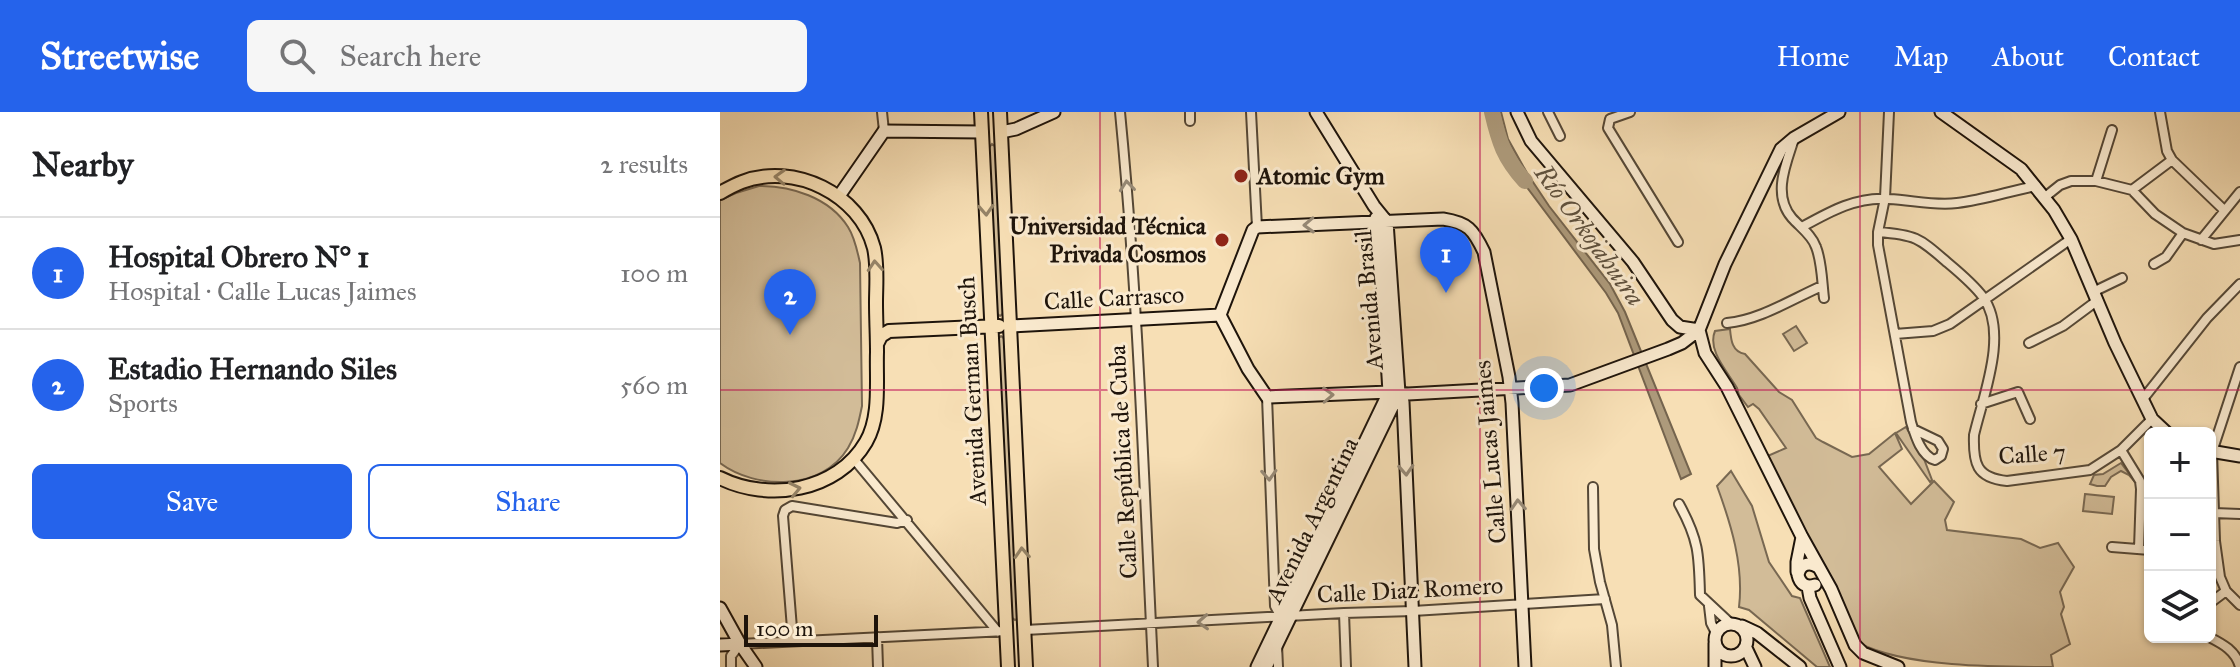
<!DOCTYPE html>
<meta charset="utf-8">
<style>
body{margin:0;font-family:"IM FELL Great Primer",serif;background:#f6f6f6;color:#202124}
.controls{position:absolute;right:24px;bottom:24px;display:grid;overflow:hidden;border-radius:12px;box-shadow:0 2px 6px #0004}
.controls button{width:72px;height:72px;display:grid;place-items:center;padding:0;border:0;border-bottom:2px solid #e0e0e0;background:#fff;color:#202124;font:40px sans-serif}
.scale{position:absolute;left:24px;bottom:20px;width:134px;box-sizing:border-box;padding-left:8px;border:4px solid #1e140b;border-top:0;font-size:22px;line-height:28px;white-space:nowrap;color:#1e140b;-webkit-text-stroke:6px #faeacf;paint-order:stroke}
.you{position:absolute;left:824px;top:276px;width:28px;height:28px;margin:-20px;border:6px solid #fff;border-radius:50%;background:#1a73e8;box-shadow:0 0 0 12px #1a73e833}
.badge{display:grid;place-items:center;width:52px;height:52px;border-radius:50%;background:#2563eb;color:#fff;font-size:26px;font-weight:700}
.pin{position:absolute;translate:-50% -66px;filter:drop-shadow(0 2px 4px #0008)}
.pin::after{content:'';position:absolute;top:42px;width:28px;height:24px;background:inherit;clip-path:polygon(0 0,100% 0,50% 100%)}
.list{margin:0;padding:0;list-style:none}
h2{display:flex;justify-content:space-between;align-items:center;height:104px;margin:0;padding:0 32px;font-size:34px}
h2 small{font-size:26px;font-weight:400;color:#757577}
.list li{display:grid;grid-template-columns:52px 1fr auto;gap:24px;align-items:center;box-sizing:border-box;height:112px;padding:0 32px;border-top:2px solid #e0e0e0}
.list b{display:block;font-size:30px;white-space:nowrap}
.list p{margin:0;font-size:26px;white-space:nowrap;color:#757577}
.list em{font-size:26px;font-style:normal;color:#757577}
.actions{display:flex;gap:16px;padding:24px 32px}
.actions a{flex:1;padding:18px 0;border:2px solid #2563eb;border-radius:12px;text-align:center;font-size:28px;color:#2563eb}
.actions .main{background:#2563eb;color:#fff}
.icon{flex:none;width:44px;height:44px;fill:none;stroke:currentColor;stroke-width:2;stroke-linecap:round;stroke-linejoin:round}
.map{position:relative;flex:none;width:1520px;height:555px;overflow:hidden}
header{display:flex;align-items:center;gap:48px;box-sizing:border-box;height:112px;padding:0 40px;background:#2563eb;color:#fff}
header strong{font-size:38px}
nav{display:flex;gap:44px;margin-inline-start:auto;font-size:28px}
.search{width:560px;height:72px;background:#f6f6f6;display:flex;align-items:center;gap:20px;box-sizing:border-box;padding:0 28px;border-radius:12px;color:#757577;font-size:30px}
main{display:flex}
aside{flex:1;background:#fff}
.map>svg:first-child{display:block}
.green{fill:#d2bc98;stroke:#786852;stroke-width:2}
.water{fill:#ad9a7b;stroke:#74644e;stroke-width:2}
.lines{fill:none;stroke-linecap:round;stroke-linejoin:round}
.river{stroke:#ad9a7b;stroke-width:16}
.street-casing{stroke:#544736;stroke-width:12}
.secondary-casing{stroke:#1e140b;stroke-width:15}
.primary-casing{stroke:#1e140b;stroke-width:16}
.street{stroke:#faeacf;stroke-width:8}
.secondary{stroke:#faeacf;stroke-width:11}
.primary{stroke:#f7dfb5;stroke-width:12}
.oneway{stroke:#958468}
.oneway2{stroke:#978a77}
.grid{fill:none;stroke:#c2185b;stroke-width:2;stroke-opacity:0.55}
.poi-dot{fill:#8f2418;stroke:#faeacf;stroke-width:3}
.labels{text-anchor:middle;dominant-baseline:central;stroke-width:6;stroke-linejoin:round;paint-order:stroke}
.poi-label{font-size:24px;font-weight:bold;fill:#1e140b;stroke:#faeacf;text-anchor:start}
.street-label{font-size:24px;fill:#1e140b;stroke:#faeacf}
.water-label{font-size:26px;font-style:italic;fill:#5e503d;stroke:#faeacf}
</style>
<header>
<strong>Streetwise</strong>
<div class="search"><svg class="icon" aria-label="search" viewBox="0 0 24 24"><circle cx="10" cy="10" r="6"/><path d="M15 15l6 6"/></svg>Search here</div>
<nav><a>Home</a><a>Map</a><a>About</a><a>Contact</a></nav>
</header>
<main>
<aside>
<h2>Nearby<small>2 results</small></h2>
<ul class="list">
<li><span class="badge">1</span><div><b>Hospital Obrero N° 1</b><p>Hospital · Calle Lucas Jaimes</p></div><em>100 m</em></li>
<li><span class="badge">2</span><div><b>Estadio Hernando Siles</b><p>Sports</p></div><em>560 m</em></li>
</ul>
<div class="actions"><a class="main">Save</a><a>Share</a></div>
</aside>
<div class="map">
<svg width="1520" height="555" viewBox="0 0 1520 555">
<rect width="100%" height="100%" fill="#f7dfb5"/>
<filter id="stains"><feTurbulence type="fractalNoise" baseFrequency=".0025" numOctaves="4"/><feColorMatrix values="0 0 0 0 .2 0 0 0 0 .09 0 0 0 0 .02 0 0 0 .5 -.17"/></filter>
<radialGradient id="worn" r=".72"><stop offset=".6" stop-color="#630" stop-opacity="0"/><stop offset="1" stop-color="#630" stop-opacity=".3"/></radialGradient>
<path class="green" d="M272,32L277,36L285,200L280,204L275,200L268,37Z
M39,74C71,74 109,85 128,115C135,126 137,138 140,151L142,294C139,309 136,323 128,336C102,379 36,378 0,351V88L16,81Z
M1076,214L1087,231L1074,239L1063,222Z
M1010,217C1011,228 1012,240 1025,242L1059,280L1072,288L1096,326L1103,330L1132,345L1149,342L1175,321L1182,337L1159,355L1191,392L1214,369L1234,390L1225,408L1227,418L1301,427L1320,436L1338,431L1354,455L1340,480L1344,495L1341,502L1350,532L1331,543L1333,555C1277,555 1184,555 1139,531L1043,346L1066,336L1039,297L1033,292L1028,295L1019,283L1017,276C1007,259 987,238 995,219Z
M281,224L286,228L300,505L295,508L291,505L277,228Z
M1186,315L1204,347L1212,368L1210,370L1176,321Z
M1401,351L1416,371L1409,363L1401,359L1391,365L1385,374H1377L1370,372L1374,363L1383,362Z
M1011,359L1032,394L1049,450L1072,484L1080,486L1110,555H1097L1029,498L1019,495C1024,454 1011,412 997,374Z
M1365,382L1394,385L1392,402L1363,399Z"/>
<path class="water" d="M772,0H781L788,27L807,61L829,94L890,172L905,200L971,362L961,367L898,201L886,181L791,54L779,29Z"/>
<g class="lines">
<path class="river" d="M772,0C779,30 784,46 805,69"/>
<g class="street-casing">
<path id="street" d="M162,0L164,19
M400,0C418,184 424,370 433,555
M470,0V9
M531,0L537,115
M828,0L840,24
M910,0L890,7L888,16L958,130
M1169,0L1165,86L1158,120V133L1191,310C1195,323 1201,344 1215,348L1221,344L1223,337L1218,329L1193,317
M1440,0L1447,39L1452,48L1504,98
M1074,27C1066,52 1052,83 1072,106C1080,115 1092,123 1096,135C1102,150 1102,170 1104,186
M1376,69L1392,18
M1412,78L1452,48
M1325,85L1340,73L1351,69H1376L1412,78L1435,102L1463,121L1494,132L1520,128
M1082,115C1109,100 1137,84 1169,87C1192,88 1214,94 1237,91C1263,88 1290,79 1316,74
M1158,120C1197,123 1199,126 1228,151C1240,161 1254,173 1263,185C1289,221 1263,284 1254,323C1253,351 1256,366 1287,369L1370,358L1401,338L1432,307
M1481,128L1520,80
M1434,152L1446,145L1463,121
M1375,179L1402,166
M1007,211C1040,208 1072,187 1102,174
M1175,222L1213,219L1230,212L1351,127
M1309,231L1343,214L1378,188
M1520,255L1492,340L1495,429L1500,465L1506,479L1520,493
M547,285L555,494L561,505
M1423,287L1487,206L1520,172
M1261,292L1298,280L1310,307
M1401,338L1420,369L1421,377L1419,437
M133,346L278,520
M873,375L874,437L880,470L892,513L896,555
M959,392C979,428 979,443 980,483L1011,512
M1494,401L1520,402
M1392,435L1430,438
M1490,491L1506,479
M989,494L991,511L996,521
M624,501L626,555
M305,518L624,501L693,499L885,487
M157,525L158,555
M1489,525C1503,532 1516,539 1520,555
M73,529L63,404L65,398L72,394L177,411L187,408
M557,533L558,555
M11,555V544L20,532L286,519"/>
</g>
<g class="secondary-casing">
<path id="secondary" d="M596,0L654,94L667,110L679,281L683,290L695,555
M797,0L811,29L913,150L952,208L960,215L979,218
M1221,0L1301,57L1334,98L1351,127L1395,231L1432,307L1447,321
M281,20L296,17L334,0
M119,84L164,19L262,20
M291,214L500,203
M979,218L985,241L1007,275L1082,425L1111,477L1135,533L1143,541L1178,555
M979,218L1005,152L1061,37L1074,26L1119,0
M1490,339L1520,344
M1077,460V450L1082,425
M1095,473C1086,476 1080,472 1078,463C1080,452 1089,449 1098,455
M1088,475L1090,486L1120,555
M0,496L20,532L36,555
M995 528a16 16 0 1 1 32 0a16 16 0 1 1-32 0Z
M1022,514L1037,521L1080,555
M0,533L20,532
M1026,536L1035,555
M537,555L669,280L662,168L656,106
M546,555L679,281
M805,555L792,291L789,265L764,140C753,117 748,111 723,107L537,115L533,118L500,203L528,257L547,285L669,280L688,282L850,273L948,237L962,231L979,218
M995,555V531"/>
</g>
<g class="primary-casing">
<path id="primary" d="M261,0L288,555
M280,0L306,555
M0,81C7,77 14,73 22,70C74,50 140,82 154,136C158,154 156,173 156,191C156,207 157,224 157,240C156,269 161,304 146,330C117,380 48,390 0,366
M157,232L161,224L169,219L279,214"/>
</g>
<use href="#street" class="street"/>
<use href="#secondary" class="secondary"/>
<use href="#primary" class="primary"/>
</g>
<defs><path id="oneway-chevron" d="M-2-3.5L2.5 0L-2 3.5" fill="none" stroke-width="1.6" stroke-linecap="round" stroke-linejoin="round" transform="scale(2)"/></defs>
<g class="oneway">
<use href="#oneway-chevron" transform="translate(60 65) rotate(-178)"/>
<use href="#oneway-chevron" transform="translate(266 98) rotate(87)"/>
<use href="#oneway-chevron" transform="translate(155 154) rotate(-94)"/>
<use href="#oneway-chevron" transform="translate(75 377) rotate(-12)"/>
<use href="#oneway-chevron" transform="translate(302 441) rotate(-93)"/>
</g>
<g class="oneway2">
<use href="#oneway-chevron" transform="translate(407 74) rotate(-96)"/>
<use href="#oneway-chevron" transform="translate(589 113) rotate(178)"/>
<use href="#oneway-chevron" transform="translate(608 283) rotate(-2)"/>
<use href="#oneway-chevron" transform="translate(686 358) rotate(87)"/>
<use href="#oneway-chevron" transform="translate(549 363) rotate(87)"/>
<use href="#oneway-chevron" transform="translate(798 393) rotate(-93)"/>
<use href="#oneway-chevron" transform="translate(483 510) rotate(177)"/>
</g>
<path class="grid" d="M380,0V555M760,0V555M1140,0V555M0,278H1520"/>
<g class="poi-dot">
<circle cx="521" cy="64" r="8"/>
<circle cx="502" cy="128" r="8"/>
</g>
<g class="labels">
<g class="poi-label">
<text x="537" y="64">Atomic Gym</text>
<text x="486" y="114" text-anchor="end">Universidad Técnica<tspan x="486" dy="28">Privada Cosmos</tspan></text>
</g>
<g class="street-label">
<text transform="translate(394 186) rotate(-3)">Calle Carrasco</text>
<text transform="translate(649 188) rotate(-95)">Avenida Brasil</text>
<text transform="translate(252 279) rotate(-93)">Avenida German Busch</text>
<text transform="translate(770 340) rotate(-95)">Calle Lucas Jaimes</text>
<text transform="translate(1312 342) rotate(-4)">Calle 7</text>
<text transform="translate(403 350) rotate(-93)">Calle República de Cuba</text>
<text transform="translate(592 408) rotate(-64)">Avenida Argentina</text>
<text transform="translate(690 478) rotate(-3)">Calle Diaz Romero</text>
</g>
<g class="water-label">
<text transform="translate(870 123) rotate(54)">Río Orkojahuira</text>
</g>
</g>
<rect width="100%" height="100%" filter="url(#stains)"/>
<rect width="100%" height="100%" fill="url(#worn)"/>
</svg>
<div class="controls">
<button>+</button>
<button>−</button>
<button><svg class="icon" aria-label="layers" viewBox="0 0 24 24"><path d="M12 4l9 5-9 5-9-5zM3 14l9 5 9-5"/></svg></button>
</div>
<div class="scale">100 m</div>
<div class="you"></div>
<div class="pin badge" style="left:726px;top:181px">1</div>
<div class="pin badge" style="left:70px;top:223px">2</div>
</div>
</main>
